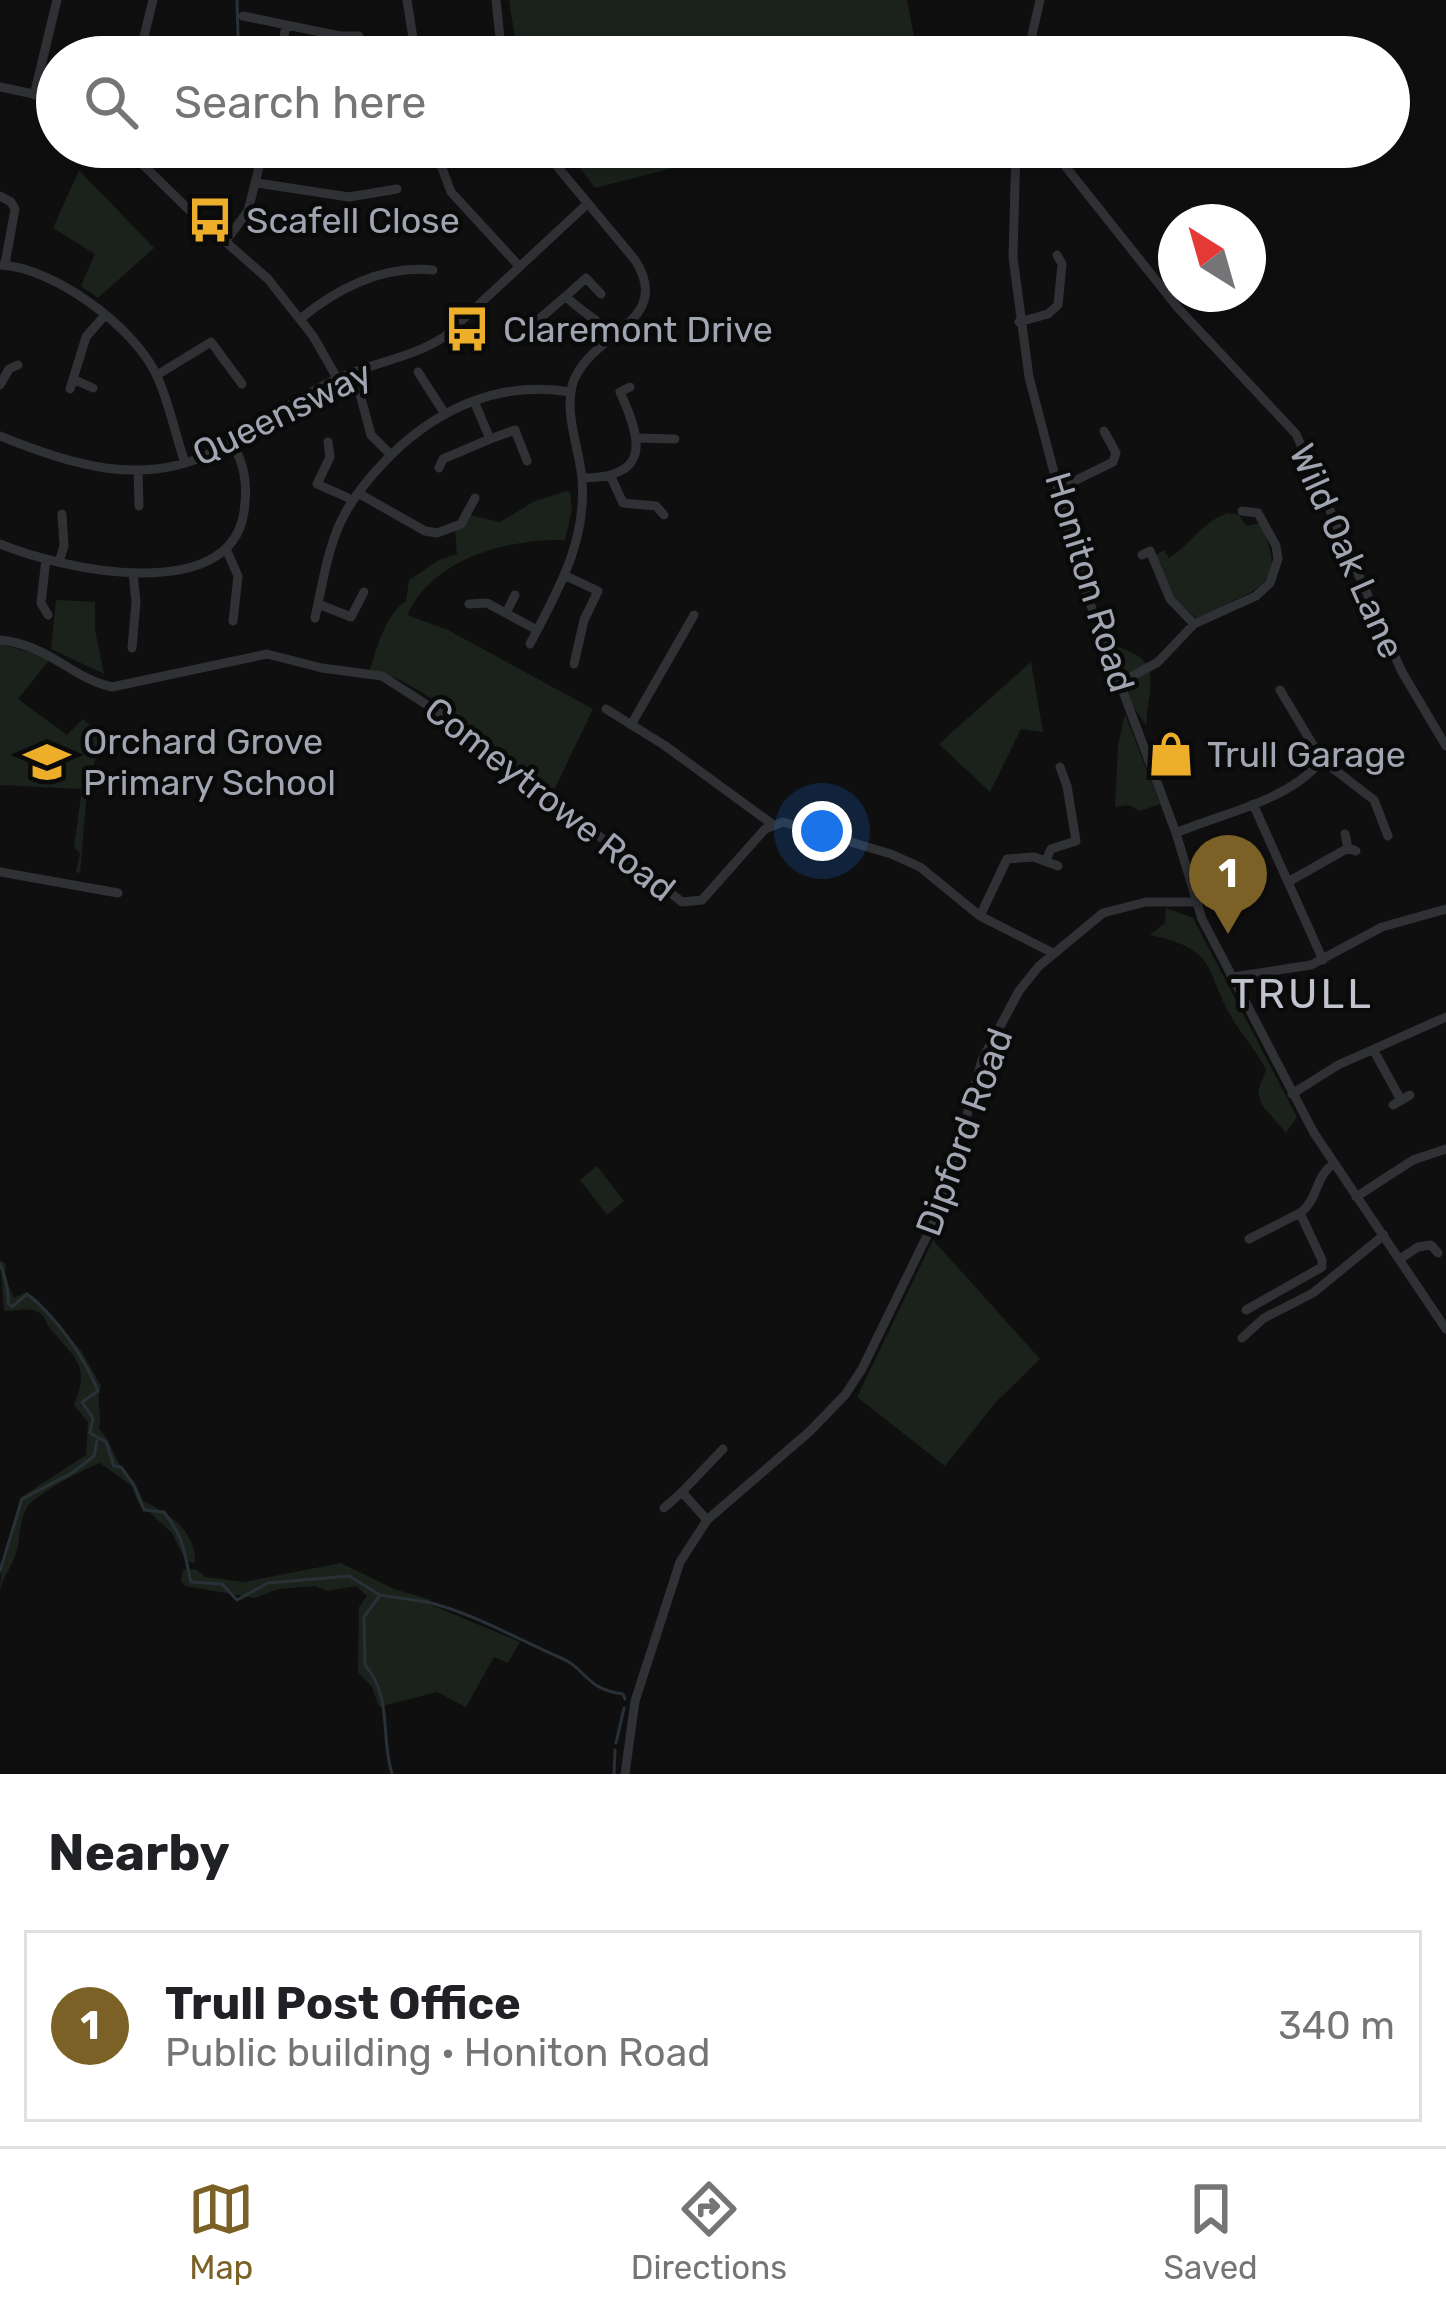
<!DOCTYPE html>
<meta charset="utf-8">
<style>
body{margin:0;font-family:Rubik,sans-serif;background:#f2f2f2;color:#202124}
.compass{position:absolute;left:1158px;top:204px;width:108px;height:108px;border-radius:50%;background:#fff;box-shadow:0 6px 18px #0003;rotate:323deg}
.you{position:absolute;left:822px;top:831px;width:42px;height:42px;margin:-30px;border:9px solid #fff;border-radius:50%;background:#1a73e8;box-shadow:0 0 0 18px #1a73e833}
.badge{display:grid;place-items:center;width:78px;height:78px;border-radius:50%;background:#7c6127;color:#fff;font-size:39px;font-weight:700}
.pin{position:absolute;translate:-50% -99px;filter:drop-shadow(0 3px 6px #0008)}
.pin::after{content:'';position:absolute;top:63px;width:42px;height:36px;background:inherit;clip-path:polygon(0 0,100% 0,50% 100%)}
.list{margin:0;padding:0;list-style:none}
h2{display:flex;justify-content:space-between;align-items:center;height:156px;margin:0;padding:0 48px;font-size:51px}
h2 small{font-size:39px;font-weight:400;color:#757577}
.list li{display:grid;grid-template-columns:78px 1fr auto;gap:36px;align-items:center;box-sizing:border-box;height:192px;margin:0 24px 24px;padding:0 24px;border:3px solid #e0e0e0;border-radius:0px}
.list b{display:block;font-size:45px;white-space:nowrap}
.list p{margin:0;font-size:39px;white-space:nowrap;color:#757577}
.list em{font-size:39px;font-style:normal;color:#757577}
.icon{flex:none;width:66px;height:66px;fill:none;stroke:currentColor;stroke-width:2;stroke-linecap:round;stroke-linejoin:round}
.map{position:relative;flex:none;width:1446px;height:1774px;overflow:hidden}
.search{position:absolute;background:#fff;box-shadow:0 6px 18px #0003;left:36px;right:36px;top:36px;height:132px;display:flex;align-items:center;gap:30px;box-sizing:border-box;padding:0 42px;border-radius:66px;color:#757577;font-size:45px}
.sheet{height:372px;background:#fff}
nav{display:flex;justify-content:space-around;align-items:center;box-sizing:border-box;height:168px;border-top:3px solid #e0e0e0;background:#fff;font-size:33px;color:#757577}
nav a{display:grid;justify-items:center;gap:6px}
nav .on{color:#7c6127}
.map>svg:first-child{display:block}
.green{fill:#1b221c}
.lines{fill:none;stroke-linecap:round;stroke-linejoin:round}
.stream{stroke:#293138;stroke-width:3}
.minor{stroke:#303135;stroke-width:9}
.labels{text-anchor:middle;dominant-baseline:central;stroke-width:9;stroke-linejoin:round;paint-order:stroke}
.poi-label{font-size:36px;fill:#a0a5b1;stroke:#0a0a0b;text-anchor:start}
.street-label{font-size:36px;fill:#a0a5b1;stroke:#0a0a0b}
.quarter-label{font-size:42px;letter-spacing:3px;fill:#c1c4cd;stroke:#0a0a0b}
</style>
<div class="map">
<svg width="1446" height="1774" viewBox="0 0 1446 1774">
<rect width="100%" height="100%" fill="#0f0f10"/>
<path class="green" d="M509,0H907L918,57H518Z
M564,147H788L700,161L595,188Z
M79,170L154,248L98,298L81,286L95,254L53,228Z
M566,491L570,493L572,509L565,540C507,539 434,557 407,615L448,630L593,709L552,794C510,761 421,677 370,670C377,646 387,613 406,601L409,580L439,560L457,554L455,531L470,515L500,522L533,502Z
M1228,513L1239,515L1246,526L1260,523C1279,566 1278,582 1233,601C1221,607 1209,614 1196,618L1172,596L1156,555L1164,550L1169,558C1191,544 1203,521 1228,513Z
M56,600L95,602V630L104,674L51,649Z
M1108,642C1118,648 1136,652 1143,660C1159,677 1144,706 1147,726C1137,712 1124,699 1130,681L1116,663Z
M0,644L51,658L18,699L67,735L83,719L104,738L88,779L80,873L76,872L80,853L74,847L82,789L0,785Z
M1031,662L1043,732L1021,729L990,792L939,744Z
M1125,714L1160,804L1140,811L1129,805L1115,807L1118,746Z
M1166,908L1193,918L1297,1117L1286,1133L1262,1105L1258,1091L1266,1070C1257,1052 1246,1039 1235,1023C1204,974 1222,950 1150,935L1165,923Z
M597,1166L624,1201L607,1215L580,1180Z
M933,1240L1040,1359L996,1402L945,1466L857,1397Z
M0,1260L6,1264L5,1276L14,1298L26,1292L36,1298L82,1352L101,1386C95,1403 103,1413 99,1429C108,1438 110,1445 115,1456C123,1473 136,1480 143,1501C169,1514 196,1530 195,1563L186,1561L172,1533L138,1502L132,1486L100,1463C84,1469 33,1495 26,1509C18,1524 21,1541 15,1556C10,1570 2,1578 0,1592C0,1558 13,1531 20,1498L86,1455L88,1422L74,1405C90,1366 77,1360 52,1331C47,1326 46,1318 41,1314C31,1306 15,1311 4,1311Z
M341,1563L394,1589L431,1600L429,1604L520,1642L508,1663L494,1657L466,1707L437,1692L379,1707L372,1687L358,1672L359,1607L367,1596L356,1586L327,1591L315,1586L278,1589L255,1598L185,1586L181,1581L183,1570L195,1569L206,1577L244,1582Z"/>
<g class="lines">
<path class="stream" d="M233,57L238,35L237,0
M217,156L218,147
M0,1264C4,1273 9,1290 8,1303L12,1307L27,1294C57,1317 84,1357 98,1391L82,1402L93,1418L90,1433L106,1442L114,1466L121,1467L134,1485L144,1510L164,1512C186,1542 183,1549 191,1582L222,1584L237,1600L268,1583L349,1576L380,1595L364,1617L365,1665C393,1698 380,1735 392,1774
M0,1571L22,1499L72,1473L94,1456L97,1441
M380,1595C396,1598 412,1599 427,1602C473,1613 517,1639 559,1657C587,1668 584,1689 623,1694L625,1699
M616,1743L624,1708
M614,1774L615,1750"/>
<path class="minor" d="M407,0L416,57
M496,0L502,57
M243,16L340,36H359
M976,40L978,57
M139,57L153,0
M280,57L286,26
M1027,57L1040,0
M0,87L57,99
M34,95L57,0
M125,147L186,207L268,279L313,336L337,378
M434,147L451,192L519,266
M1016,147L1013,257L1029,377L1084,587L1176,833L1202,919L1314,1133L1446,1329
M1050,147L1178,308L1296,434L1402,672L1446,746
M257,183L349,197L397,189
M0,196L11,202L15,209L5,264
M225,242L248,211L264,147
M0,265C53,267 133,326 156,374C169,401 175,434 185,463
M566,296L586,278L601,294
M300,319C338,288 383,265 433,270
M1019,322L1048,314L1058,305L1062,264L1057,255
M524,332L566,296C580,312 599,319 612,336
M354,372L371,435L391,455C440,407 502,380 571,392
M418,372L445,414
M157,375L211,342L242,384
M75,380L93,388
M0,385L9,369L18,365
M70,389L86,337L105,315
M0,436C68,464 142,488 213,452C254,431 291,401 332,381C369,363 410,359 444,337L586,205
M638,438L675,439
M490,439L515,430L527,461
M328,442L330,457L317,484L353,500
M439,468L443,459L490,439L474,401
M138,470L139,506
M611,477L623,503L656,506L664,515
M582,478C650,478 643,442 620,392L630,387
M1060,488L1113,462L1116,453L1104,431
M358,493L425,531L437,533L461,524L475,498
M0,544C60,569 230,607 244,512C248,484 245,465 231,441
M227,551L238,576L233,621
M1142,555L1150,551L1170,599L1194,624
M46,559L41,603L48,615
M59,562L64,546L62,514
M566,576L598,591L584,620L574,664
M318,604L351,617L364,592
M469,604L487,603L537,630
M506,613L515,595
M315,618C331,542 333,513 391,455
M0,640C50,645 71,678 112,687L267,654L322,668L382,676L463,728L682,902L702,900L765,829L783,822L891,854L920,867L980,916L1053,953
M530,644C558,590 587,542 582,478C579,448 565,416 572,386C586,333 676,324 635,260L541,147
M132,648L136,602L133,573
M1120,683L1158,662L1194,624L1256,596L1270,583L1278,559L1276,546L1258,513L1242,511
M606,709L664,745L772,824
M631,725L694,615
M1322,760L1374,800L1388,836
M1253,804L1323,960
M1176,833C1223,813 1289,801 1322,760L1280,690
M1345,834L1348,848L1356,851
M1046,860L1051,849L1076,841L1067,786L1060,767
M0,872L118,893
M1288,882L1348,848
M980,916L1007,859L1034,857L1058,866
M1233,977L1311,965L1382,927L1446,909
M1374,1051L1401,1100
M1292,1094L1338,1065L1446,1017
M1393,1105L1410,1095
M1356,1197L1413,1160L1446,1149
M1249,1239L1300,1213
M1400,1259L1418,1247L1431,1245L1438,1253
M1246,1310L1322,1267V1260L1300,1213C1319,1199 1314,1178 1333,1164
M1242,1338L1264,1318L1313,1293L1384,1235
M664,1508L682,1492
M707,1520L682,1492L723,1449
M625,1774L635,1701L680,1562L707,1520L809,1432L845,1395L862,1369L942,1205L982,1060L1019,991L1039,966L1103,913L1146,902H1196"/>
</g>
<defs>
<g id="bus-bare" transform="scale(3.6)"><path d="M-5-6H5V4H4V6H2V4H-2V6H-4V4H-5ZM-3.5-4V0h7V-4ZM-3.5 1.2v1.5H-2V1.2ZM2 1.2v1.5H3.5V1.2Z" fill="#edaf2a" stroke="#0a0a0b" stroke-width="2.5" paint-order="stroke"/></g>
<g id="shop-bare" transform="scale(3.6)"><path d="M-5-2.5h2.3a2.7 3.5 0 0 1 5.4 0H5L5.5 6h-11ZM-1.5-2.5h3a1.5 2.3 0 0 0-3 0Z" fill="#edaf2a" stroke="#0a0a0b" stroke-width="2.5" paint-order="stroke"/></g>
<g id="school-bare" transform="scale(3.6)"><path d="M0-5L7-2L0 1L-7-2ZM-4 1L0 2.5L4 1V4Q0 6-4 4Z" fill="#edaf2a" stroke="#0a0a0b" stroke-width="2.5" paint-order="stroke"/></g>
</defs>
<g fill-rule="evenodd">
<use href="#bus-bare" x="210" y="220"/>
<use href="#bus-bare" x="467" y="329"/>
<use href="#shop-bare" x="1171" y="754"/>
<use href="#school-bare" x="47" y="762"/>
</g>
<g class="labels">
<g class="poi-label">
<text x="246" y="220">Scafell Close</text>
<text x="503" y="329">Claremont Drive</text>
<text x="83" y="741">Orchard Grove<tspan x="83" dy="41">Primary School</tspan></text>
<text x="1207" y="754">Trull Garage</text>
</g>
<g class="street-label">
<text transform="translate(282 413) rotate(-26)">Queensway</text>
<text transform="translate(1347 551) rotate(66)">Wild Oak Lane</text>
<text transform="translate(1090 582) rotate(73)">Honiton Road</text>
<text transform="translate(550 799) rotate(38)">Comeytrowe Road</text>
<text transform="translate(964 1132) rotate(-70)">Dipford Road</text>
</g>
<g class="quarter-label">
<text x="1302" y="994">TRULL</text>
</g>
</g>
</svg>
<svg class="compass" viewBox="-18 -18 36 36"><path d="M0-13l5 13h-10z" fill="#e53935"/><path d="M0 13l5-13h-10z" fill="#757577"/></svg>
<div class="you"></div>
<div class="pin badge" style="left:1228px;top:934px">1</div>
<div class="search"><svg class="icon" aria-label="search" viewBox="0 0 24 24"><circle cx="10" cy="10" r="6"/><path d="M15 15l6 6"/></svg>Search here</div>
</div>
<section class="sheet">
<h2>Nearby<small></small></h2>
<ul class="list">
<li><span class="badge">1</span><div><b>Trull Post Office</b><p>Public building · Honiton Road</p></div><em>340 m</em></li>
</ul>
</section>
<nav>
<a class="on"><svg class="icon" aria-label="map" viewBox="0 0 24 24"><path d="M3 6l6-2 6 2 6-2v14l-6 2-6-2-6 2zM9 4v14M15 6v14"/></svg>Map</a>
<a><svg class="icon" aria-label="directions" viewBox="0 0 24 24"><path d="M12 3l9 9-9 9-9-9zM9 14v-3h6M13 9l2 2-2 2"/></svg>Directions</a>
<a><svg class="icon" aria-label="saved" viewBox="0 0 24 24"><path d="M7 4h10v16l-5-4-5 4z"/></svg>Saved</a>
</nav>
